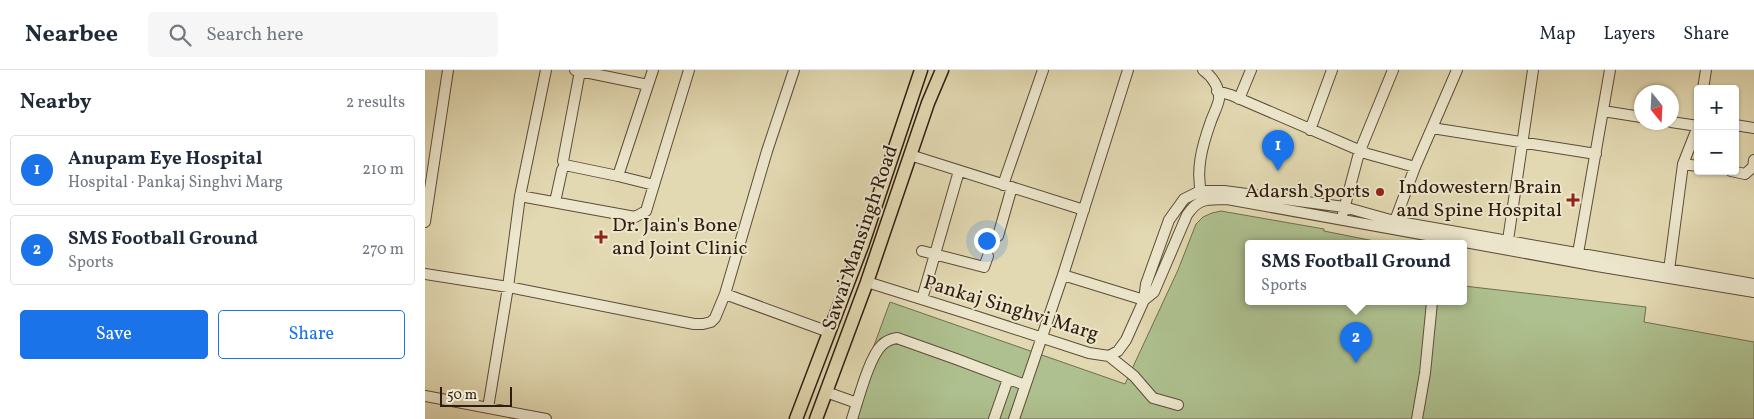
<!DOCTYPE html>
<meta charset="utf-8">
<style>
body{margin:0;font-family:Vollkorn,serif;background:#f6f6f7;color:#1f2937}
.controls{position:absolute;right:15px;top:15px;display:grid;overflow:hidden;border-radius:5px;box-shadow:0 1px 4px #0004}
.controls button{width:45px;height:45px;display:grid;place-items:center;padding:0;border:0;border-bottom:1px solid #e0e1e3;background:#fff;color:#1f2937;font:25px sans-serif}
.compass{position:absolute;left:1209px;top:15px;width:45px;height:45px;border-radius:50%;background:#fff;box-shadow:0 1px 4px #0004;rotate:162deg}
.scale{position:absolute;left:15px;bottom:12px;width:72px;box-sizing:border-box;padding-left:5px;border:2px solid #301d10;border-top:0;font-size:14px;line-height:18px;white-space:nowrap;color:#301d10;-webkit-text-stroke:4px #ece6cc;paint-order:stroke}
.you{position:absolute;left:561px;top:170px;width:18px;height:18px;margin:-12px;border:4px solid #fff;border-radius:50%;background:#1a73e8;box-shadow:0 0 0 8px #1a73e833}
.badge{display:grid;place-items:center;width:32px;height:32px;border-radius:50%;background:#1a73e8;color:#fff;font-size:16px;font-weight:700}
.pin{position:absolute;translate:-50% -41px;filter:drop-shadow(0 1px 2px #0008)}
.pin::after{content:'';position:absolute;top:26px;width:18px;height:15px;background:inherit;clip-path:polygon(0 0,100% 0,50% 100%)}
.popup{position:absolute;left:820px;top:170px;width:222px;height:65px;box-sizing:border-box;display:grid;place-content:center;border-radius:5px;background:#fff;filter:drop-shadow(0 1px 4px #0005);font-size:16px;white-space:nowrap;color:#747a83}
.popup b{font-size:19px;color:#1f2937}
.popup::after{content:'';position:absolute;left:50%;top:100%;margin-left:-10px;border:10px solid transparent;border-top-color:#fff}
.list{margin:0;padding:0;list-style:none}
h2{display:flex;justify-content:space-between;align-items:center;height:65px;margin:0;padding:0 20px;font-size:21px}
h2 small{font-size:16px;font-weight:400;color:#747a83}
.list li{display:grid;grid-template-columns:32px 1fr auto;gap:15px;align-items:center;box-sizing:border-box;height:70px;margin:0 10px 10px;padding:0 10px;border:1px solid #e0e1e3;border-radius:5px}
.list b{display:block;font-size:19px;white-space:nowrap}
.list p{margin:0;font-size:16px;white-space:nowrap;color:#747a83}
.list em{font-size:16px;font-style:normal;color:#747a83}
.actions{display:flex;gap:10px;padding:15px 20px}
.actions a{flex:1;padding:11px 0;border:1px solid #1a73e8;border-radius:5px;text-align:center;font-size:18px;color:#1a73e8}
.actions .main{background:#1a73e8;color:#fff}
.icon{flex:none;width:28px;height:28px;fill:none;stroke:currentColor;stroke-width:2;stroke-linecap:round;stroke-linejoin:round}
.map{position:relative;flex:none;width:1329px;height:349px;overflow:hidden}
header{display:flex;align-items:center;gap:30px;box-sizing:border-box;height:70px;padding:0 25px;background:#fff;border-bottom:1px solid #e0e1e3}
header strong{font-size:24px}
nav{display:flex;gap:28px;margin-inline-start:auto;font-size:18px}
.search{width:350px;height:45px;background:#f6f6f7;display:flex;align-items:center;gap:12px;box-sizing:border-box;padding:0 18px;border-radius:5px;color:#747a83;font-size:19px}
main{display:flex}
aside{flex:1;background:#fff}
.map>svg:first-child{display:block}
.green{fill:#aec08f;stroke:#6f6e50}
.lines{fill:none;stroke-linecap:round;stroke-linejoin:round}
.minor-casing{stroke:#5c4c38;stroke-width:12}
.major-casing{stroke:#301d10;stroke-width:15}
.minor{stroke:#ece6cc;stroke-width:10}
.major{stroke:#e2d8b1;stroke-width:12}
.poi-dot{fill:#8f2418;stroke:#ece6cc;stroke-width:2}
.labels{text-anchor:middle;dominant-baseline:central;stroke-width:4;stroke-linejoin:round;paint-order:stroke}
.poi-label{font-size:20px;fill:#301d10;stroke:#ece6cc;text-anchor:end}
.street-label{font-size:20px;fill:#301d10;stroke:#ece6cc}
</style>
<header>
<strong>Nearbee</strong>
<div class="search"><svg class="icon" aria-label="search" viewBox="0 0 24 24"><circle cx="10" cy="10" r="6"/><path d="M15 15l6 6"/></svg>Search here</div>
<nav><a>Map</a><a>Layers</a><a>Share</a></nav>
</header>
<main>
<aside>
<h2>Nearby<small>2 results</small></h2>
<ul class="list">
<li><span class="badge">1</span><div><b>Anupam Eye Hospital</b><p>Hospital · Pankaj Singhvi Marg</p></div><em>210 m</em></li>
<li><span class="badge">2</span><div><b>SMS Football Ground</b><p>Sports</p></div><em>270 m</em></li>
</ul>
<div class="actions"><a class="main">Save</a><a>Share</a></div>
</aside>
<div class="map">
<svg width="1329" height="349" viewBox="0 0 1329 349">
<rect width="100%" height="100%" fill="#e2d8b1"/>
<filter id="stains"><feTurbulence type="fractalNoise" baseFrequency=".004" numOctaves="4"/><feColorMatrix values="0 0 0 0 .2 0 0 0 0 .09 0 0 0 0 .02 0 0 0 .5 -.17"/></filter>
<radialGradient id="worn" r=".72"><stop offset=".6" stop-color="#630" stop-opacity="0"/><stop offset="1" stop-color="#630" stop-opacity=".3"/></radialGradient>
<path class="green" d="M796,141L899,159V161L964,174H824V232H1038L1039,216L1221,237L1219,252L1329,272V349H422L465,232L700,314L753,200L771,154L778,147L787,143Z"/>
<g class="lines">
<g class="minor-casing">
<path id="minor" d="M150,0L155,1L138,91L140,95L193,106L229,115
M155,1L223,15L228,0
M1278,19L1281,0
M792,21L806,25L943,84L990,97
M814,29L826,0
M1178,41L1216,47
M1246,52L1273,56
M1310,55L1329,58
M1007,58L1171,84
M885,60L907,0
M485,85L659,140
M1258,94L1273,96
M1306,101L1320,104L1328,97L1329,90
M193,106L223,15
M578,115L618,0
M95,126L210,147L221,141L264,0
M777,127C770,101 777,76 786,51C788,45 793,36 794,29C795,18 787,6 778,0
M130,132L137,100L140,95
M918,143L934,83L968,0
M0,152L23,0
M968,156L990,97L1032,0
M573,166L587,117
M1082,177L1108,0
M497,181L559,197L563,186
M1152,189L1185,0
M1244,200L1258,94L1273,56
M0,204L83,217L269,254H278L286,252L290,248L300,224L342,81L369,0
M638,205L719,230
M442,212L544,244L664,283L684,286L693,281L701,270L719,230L721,214L744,150L759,129L775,121H799L919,137L969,151L1329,214
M300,224L404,262
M497,229L534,101
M719,230L729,222L762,145C774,127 782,130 802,129L1172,196L1329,222
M684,286L709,306L728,328L753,335
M401,322L432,333
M0,326L121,349
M63,338L83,217L95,126L121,0
M427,349C433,331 444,287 457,275C461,271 466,269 472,268L531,289L600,315
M569,349L583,309
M589,349L638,205L703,0
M992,349L1000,303L1007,232"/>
</g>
<g class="major-casing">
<path id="major" d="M371,349L437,176L496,0
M391,349L442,212L503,33L517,0"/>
</g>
<use href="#minor" class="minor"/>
<use href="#major" class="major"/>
</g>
<g class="poi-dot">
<circle cx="955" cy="122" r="5"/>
<path d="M1145.5 122.5h5v5h5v5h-5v5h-5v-5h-5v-5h5z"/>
<path d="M173.5 159.5h5v5h5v5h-5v5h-5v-5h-5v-5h5z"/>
</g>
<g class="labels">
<g class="poi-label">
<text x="1137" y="118">Indowestern Brain<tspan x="1137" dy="23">and Spine Hospital</tspan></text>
<text x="945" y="122">Adarsh Sports</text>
<text x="187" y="156" text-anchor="start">Dr. Jain's Bone<tspan x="187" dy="23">and Joint Clinic</tspan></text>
</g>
<g class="street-label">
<text transform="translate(436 168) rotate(-71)">Sawai Mansingh Road</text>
<text transform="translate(586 239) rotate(17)">Pankaj Singhvi Marg</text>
</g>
</g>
<rect width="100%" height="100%" filter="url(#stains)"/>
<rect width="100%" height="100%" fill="url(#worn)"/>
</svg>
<div class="controls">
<button>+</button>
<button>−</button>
</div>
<svg class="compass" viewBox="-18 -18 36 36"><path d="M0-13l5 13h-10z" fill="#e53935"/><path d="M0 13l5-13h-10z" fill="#747a83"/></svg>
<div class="scale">50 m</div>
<div class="you"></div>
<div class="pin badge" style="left:853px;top:101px">1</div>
<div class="pin badge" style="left:931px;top:293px">2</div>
<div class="popup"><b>SMS Football Ground</b>Sports</div>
</div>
</main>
